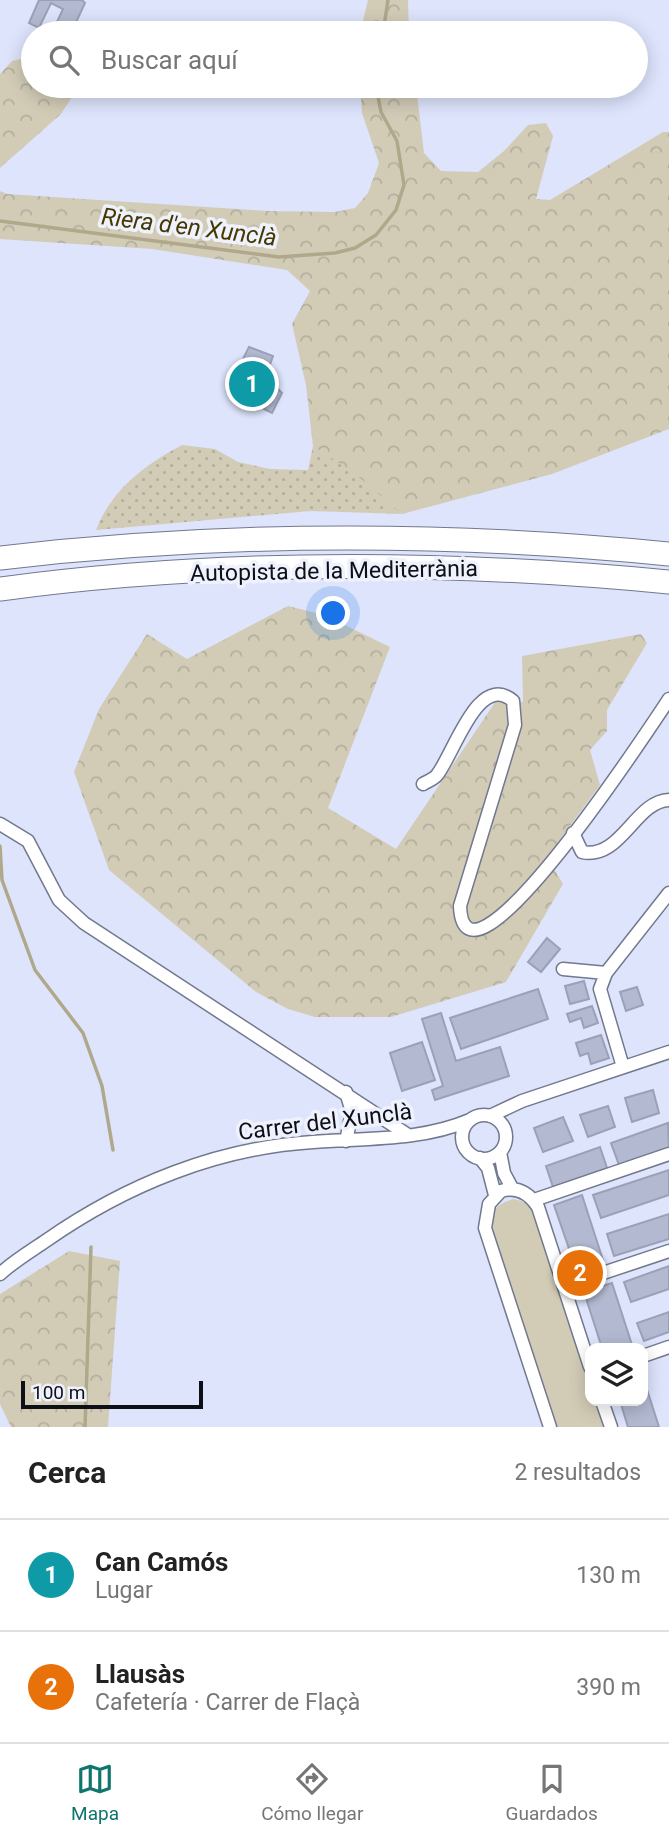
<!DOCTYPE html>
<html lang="es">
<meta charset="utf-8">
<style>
body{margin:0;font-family:Roboto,sans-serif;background:#f2f2f2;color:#222}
.controls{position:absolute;right:21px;bottom:21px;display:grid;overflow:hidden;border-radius:14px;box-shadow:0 4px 18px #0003}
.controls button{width:63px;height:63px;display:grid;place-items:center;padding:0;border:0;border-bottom:2px solid #e0e0e0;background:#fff;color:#222;font:35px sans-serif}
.scale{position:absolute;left:21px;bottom:18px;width:182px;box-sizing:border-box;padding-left:7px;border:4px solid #0e1018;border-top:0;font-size:19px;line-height:24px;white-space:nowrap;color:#0e1018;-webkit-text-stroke:5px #eff2fc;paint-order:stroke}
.you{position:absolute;left:334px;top:614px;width:24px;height:24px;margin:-18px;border:5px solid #fff;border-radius:50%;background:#1a73e8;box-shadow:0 0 0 10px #1a73e833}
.badge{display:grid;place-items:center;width:46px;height:46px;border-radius:50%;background:#0f766e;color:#fff;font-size:23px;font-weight:700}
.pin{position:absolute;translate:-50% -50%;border:4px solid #fff;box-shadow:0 2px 7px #0006}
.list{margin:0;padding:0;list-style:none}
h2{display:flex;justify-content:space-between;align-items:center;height:91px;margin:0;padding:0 28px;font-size:30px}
h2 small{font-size:23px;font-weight:400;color:#767676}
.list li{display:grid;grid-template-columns:46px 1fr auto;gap:21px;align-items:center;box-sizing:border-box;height:112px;padding:0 28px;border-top:2px solid #e0e0e0}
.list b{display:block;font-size:26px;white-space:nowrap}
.list p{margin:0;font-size:23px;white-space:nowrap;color:#767676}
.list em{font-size:23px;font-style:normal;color:#767676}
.icon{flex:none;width:38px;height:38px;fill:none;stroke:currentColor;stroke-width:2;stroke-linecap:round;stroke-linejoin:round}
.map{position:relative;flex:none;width:669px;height:1427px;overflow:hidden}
.search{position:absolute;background:#fff;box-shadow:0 4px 18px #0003;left:21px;right:21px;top:21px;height:77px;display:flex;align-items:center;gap:18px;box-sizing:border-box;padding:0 24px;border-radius:38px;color:#767676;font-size:26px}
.sheet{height:315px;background:#fff}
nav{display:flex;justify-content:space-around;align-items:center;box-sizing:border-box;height:98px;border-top:2px solid #e0e0e0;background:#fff;font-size:19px;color:#767676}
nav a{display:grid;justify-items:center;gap:4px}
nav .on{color:#0f766e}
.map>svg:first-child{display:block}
.grass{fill:url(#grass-dots)}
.forest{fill:url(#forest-crowns)}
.park{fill:#d2ccb7}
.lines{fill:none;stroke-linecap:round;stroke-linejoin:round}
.stream{stroke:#b0a88b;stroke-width:3.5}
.building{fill:#b3b9d0;stroke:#9aa1b7;stroke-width:2}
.street-casing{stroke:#72788d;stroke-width:15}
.highway-casing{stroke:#72788d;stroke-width:25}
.street{stroke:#fff;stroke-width:12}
.highway{stroke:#fff;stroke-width:23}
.labels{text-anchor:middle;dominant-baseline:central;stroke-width:7;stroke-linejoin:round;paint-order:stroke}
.street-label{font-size:23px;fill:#0e1018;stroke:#eff2fc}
.water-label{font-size:24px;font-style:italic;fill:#453800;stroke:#eff2fc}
</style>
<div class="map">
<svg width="669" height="1427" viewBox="0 0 669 1427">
<defs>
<pattern id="grass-dots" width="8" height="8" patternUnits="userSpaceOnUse" patternTransform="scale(1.75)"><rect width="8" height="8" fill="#d2ccb7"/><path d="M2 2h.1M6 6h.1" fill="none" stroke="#b3ae9d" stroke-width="1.8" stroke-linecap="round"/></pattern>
<pattern id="forest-crowns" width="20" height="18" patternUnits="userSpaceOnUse" patternTransform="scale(1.75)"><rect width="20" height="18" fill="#d2ccb7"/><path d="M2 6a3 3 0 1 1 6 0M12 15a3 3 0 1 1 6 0" fill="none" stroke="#b3ae9d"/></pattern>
</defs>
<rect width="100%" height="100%" fill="#dde4fc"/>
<path class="grass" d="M182,445L215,449L238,462L270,469L308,470L313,446L354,472L402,514L311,511L96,530C112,489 145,465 182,445Z"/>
<path class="forest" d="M368,0H408L409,33H360Z
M33,56V86H79L61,114L0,168V74L12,61Z
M360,86H416L424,153L441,171L478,172L504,151L528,125L546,123L553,136L536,199L550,200L663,132H669V429L552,474L402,514L354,473L313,446L306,385L292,324L310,291L287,270L152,249L0,239V191L7,194L269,211L335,212L355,208L368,193L379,163L362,113Z
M288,606L324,615L390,647L328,808L396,849L496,701L523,702L522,656L641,634L647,643L607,710V731L590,750L600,785L547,857L563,884L506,982L391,1017H315L288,1009L256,992L109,870L74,772L99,709L147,634L187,659Z
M69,1251L120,1261L108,1427H11L0,1404V1294Z"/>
<path class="park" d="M514,1199L525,1202L533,1211L590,1383V1401H596L605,1427H555L491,1234C488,1214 494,1204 514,1199Z"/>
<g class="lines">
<path class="stream" d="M383,33L388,0
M0,221L279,257L335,253L355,248L376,235L396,210L404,185L397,141L381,112L376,86
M0,846L2,880L35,970L83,1033L102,1086L113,1150
M85,1427L91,1247"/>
</g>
<path class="building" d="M39,0H82L85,3L73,29L57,22L63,9L51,3L39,28L29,23Z
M249,347L273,356L266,376L282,393L272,413L227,391Z
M547,938L560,949L541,972L528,962Z
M584,981L589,999L570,1004L565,986Z
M637,987L643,1005L626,1011L620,992Z
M538,989L548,1019L461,1049L450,1018Z
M592,1006L598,1023L584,1028L581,1018L570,1022L567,1014Z
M441,1013L456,1061L500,1047L509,1076L435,1100L432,1090L443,1086L422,1019Z
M601,1035L609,1058L591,1064L588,1053L580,1056L576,1043Z
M422,1042L435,1080L402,1091L390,1053Z
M653,1090L659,1113L632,1122L625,1098Z
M608,1106L615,1127L588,1137L580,1115Z
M563,1117L573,1141L543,1152L534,1128Z
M668,1123L669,1148L619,1165L611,1143Z
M600,1147L607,1168L553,1187L546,1166Z
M669,1170V1195L601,1218L593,1195Z
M582,1195L603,1260L576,1269L554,1205Z
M669,1214V1239L614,1256L607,1234Z
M669,1266V1289L631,1302L624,1282Z
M612,1283L633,1348H602L584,1292Z
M669,1312V1332L644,1341L637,1323Z
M643,1377L659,1427H628L620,1401H643Z"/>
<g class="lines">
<g class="street-casing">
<path id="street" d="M423,784C428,781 434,779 437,775C454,754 478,671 513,701L515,725L460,906C464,1015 658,715 669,699
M0,824L28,841L59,900L84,923L408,1135
M573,833L582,852C621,860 635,801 669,800
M563,969L606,973
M623,1067L600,989L606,973L669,893
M346,1092L352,1112L346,1141
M462 1137a22 22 0 1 1 44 0a22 22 0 1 1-44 0Z
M490,1116L522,1101L669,1052
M500,1152L504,1173L512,1188
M480,1158L488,1168L495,1195
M534,1200L669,1154
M0,1274C14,1261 31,1251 47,1240C126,1185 217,1148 313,1142C365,1138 421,1141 470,1120
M564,1286L669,1251
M643,1356L669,1347
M602,1401L611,1427
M550,1427L485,1228L489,1204L501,1191C517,1186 529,1193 538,1207L590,1367"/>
</g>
<g class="highway-casing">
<path id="highway" d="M0,558C222,532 446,532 669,554
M0,589C222,559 447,561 669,582"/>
</g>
<use href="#street" class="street"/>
<use href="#highway" class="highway"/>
</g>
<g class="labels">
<g class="street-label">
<text transform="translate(334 571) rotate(-1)">Autopista de la Mediterrània</text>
<text transform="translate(325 1122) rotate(-7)">Carrer del Xunclà</text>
</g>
<g class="water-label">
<text transform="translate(189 227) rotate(7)">Riera d'en Xunclà</text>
</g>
</g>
</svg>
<div class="controls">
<button><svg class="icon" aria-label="layers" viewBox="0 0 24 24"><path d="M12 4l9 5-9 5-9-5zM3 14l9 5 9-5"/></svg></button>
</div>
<div class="scale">100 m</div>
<div class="you"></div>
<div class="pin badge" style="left:252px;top:384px;background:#0f9aa8">1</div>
<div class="pin badge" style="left:580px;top:1273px;background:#e8710a">2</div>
<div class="search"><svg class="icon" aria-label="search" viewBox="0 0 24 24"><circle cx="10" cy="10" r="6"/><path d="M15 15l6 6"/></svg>Buscar aquí</div>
</div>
<section class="sheet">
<h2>Cerca<small>2 resultados</small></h2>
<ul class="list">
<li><span class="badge" style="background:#0f9aa8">1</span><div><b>Can Camós</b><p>Lugar</p></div><em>130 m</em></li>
<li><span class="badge" style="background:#e8710a">2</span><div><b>Llausàs</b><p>Cafetería · Carrer de Flaçà</p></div><em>390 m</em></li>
</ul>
</section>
<nav>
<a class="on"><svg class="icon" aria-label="map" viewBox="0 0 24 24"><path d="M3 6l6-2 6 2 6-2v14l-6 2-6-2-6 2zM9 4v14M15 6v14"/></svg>Mapa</a>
<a><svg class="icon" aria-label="directions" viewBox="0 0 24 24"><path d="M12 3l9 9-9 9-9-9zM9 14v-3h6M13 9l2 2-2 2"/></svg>Cómo llegar</a>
<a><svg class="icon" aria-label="saved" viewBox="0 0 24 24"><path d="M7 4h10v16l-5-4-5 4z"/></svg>Guardados</a>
</nav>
